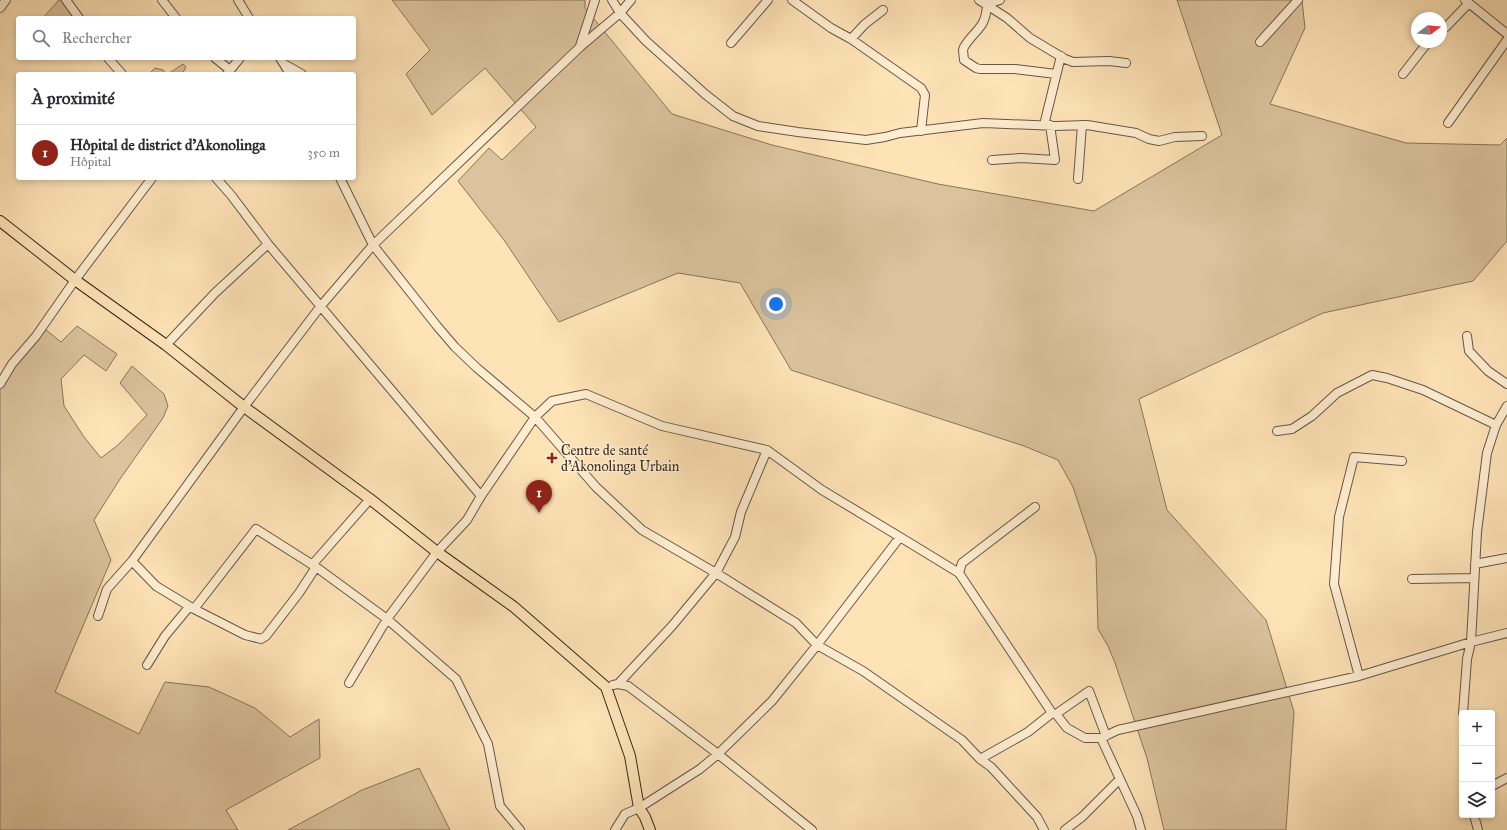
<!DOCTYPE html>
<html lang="fr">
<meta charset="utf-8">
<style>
body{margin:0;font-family:"IM FELL Great Primer",serif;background:#f2f2f3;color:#2b2b33}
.controls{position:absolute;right:12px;bottom:12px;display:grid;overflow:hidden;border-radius:4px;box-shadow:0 2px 6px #0003}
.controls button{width:36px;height:36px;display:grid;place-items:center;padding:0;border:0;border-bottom:1px solid #e1e1e2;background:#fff;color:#2b2b33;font:20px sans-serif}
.compass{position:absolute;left:1411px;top:12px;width:36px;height:36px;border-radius:50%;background:#fff;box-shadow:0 2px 6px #0003;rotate:74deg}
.you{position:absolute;left:776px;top:304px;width:14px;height:14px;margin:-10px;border:3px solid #fff;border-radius:50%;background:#1a73e8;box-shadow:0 0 0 6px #1a73e833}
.badge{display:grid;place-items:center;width:26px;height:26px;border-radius:50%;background:#8f2418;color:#fff;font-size:13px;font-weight:700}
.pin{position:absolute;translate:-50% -33px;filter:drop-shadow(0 1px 2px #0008)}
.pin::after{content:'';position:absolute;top:21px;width:14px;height:12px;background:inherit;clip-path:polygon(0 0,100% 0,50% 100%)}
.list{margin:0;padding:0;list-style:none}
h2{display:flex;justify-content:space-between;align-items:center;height:52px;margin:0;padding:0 16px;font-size:17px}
h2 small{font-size:13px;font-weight:400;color:#7c7c81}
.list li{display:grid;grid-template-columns:26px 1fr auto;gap:12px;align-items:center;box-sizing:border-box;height:56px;padding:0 16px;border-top:1px solid #e1e1e2}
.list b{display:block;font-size:15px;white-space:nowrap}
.list p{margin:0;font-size:13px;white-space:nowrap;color:#7c7c81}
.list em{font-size:13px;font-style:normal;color:#7c7c81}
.icon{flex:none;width:22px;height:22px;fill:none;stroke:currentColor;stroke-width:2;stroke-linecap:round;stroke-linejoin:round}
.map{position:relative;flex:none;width:1507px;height:830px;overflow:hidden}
.search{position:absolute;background:#fff;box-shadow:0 2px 6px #0003;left:16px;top:16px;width:340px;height:44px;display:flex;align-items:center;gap:10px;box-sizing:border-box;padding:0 14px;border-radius:4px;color:#7c7c81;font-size:15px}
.panel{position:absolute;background:#fff;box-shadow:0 2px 6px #0003;left:16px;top:72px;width:340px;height:108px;border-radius:4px}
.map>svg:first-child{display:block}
.green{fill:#dcc39d;stroke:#8a745c}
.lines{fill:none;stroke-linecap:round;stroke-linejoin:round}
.minor-casing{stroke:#695543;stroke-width:10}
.major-casing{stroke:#37261c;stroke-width:12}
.minor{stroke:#feedd0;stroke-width:8}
.major{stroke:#fee3b7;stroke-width:10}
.poi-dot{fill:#8f2418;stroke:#feedd0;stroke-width:1.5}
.labels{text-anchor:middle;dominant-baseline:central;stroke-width:3;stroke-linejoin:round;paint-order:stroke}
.poi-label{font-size:14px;fill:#37261c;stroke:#feedd0;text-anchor:start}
</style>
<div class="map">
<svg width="1507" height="830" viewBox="0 0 1507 830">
<rect width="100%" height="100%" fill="#fee3b7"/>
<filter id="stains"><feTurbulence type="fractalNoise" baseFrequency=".005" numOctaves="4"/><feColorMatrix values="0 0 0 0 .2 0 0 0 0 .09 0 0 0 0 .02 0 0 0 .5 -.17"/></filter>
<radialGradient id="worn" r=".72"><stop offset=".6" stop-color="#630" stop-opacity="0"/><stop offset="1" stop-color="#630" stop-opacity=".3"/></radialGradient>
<path class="green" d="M59,0H61L74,18H43Z
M392,0H585V8L672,114L772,145L938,184L1094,211L1222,135L1177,0H1302L1305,28L1270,104L1406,143L1500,145L1507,138V241L1473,281L1323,313L1139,399L1167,510L1266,620L1294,712L1286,830H1164L1147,758L1115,663L1108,646L1098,629L1096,557L1073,487L1058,460L1024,446L791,370L740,283L678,273L559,322L504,240L458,181L489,148L502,160L536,127L485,68L432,115L406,74L430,50Z
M183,64L186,67L182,74H168Z
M155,68L163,70L166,74H149Z
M77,326L117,354L106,371L84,355L61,379L64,406L84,437L101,458L118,445L147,415L120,383L132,366L164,394L168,406L163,418L120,479L94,520L111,560L55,692L139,734L165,682L209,687L255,708L290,737L319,719L320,758L226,810L238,830H0V384L36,336L46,330L61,342Z
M419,768L450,830H288L362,790Z"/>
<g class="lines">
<g class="minor-casing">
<path id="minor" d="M66,0L79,18
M162,0L176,18
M238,0L249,18
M612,0L620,13L646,41L705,94L733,116L758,126L798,132L866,140L885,137L900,133L983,123L1056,126L1087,125L1136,133L1149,139L1159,141L1175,137L1202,136
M792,0L831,28L851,39L921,88L925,95L921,131
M979,0L1007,18L1030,38L1065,59L1073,62L1109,61L1126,63
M1000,0L987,4C986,29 975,29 964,47L963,50L964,60L976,68L980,69H1015L1056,74
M1465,0L1507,34
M0,8L6,0
M1441,30L1446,27L1469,3
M851,39L865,24L883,10
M1260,42L1298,0
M731,43L768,0
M580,46L595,0
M108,58L122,74
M215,58L230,70
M280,58L290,74
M284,64L302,74
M227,74L240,58
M1403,74L1428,42
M1448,123L1507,40
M1044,125L1061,56
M992,160L1021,158L1055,160L1050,125
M216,178L231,195L268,244L481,496
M340,178L373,245L437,326L455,347L477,368L535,417L596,487L642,530L716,573L796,623L817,645L863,671L962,740L980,759L991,767L1037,817L1044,830
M1078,179L1082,125
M1467,336L1469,351L1488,371L1507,384
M166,345L215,293L268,244
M0,384L12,364L36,336L75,280L152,178
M1277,431L1292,429L1312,416L1337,393L1372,375L1387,378L1423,390L1496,425
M900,537L959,573L1052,713L1056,714L1067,728L1085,738H1101L1137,816L1141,830
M132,561L156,586L194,609L245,635L261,639L266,636L299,593L316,567
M1475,564L1507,558
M312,565L370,499
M959,573L962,563L1035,507
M1412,579L1474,578
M194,609L256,529L316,567L387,619L456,679L488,744L500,806L520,830
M98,616L107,589L132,561L244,407L320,307L373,245L580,47L620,13L631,0
M147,665L165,636L189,607
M1359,676L1334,584L1339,517L1354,457L1402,461
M349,683L387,619L437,552L467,520L481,496L535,417L552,401L586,394L662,426L767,450L822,490L900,537L817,645L772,701L718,754L700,769L639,808L625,814L615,830
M618,684L672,626L716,573L735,537L741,512L767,450
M613,685L618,684L628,686L718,754L812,830
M1463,713L1467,659L1471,642L1477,532L1487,453L1496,425L1507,406
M1056,714L1089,691L1106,736
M1101,738L1118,730L1359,676L1471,642L1507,633
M980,759L1028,732L1052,713
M1492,786L1507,778
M1474,815L1478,830
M1065,830L1082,817L1120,779"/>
</g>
<g class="major-casing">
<path id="major" d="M0,221L75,280L166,345L244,407L370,499L437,552L514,607L606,687L630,756L639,808L645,817L650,830"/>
</g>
<use href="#minor" class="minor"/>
<use href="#major" class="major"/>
</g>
<path class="poi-dot" d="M550 452h4v4h4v4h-4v4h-4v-4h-4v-4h4z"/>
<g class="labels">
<g class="poi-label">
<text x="561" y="450">Centre de santé<tspan x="561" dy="16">d'Akonolinga Urbain</tspan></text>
</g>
</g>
<rect width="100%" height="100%" filter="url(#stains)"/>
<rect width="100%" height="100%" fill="url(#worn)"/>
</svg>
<div class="controls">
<button>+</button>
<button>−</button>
<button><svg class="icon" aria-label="layers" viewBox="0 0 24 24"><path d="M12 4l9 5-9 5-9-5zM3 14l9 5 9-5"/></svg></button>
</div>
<svg class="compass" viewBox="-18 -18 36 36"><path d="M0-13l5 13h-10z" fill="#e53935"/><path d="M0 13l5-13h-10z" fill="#7c7c81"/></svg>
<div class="you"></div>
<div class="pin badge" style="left:539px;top:513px">1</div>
<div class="search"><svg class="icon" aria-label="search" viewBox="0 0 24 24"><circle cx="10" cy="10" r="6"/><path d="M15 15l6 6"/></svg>Rechercher</div>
<section class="panel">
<h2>À proximité<small></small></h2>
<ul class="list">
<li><span class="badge">1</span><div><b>Hôpital de district d'Akonolinga</b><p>Hôpital</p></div><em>350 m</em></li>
</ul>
</section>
</div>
